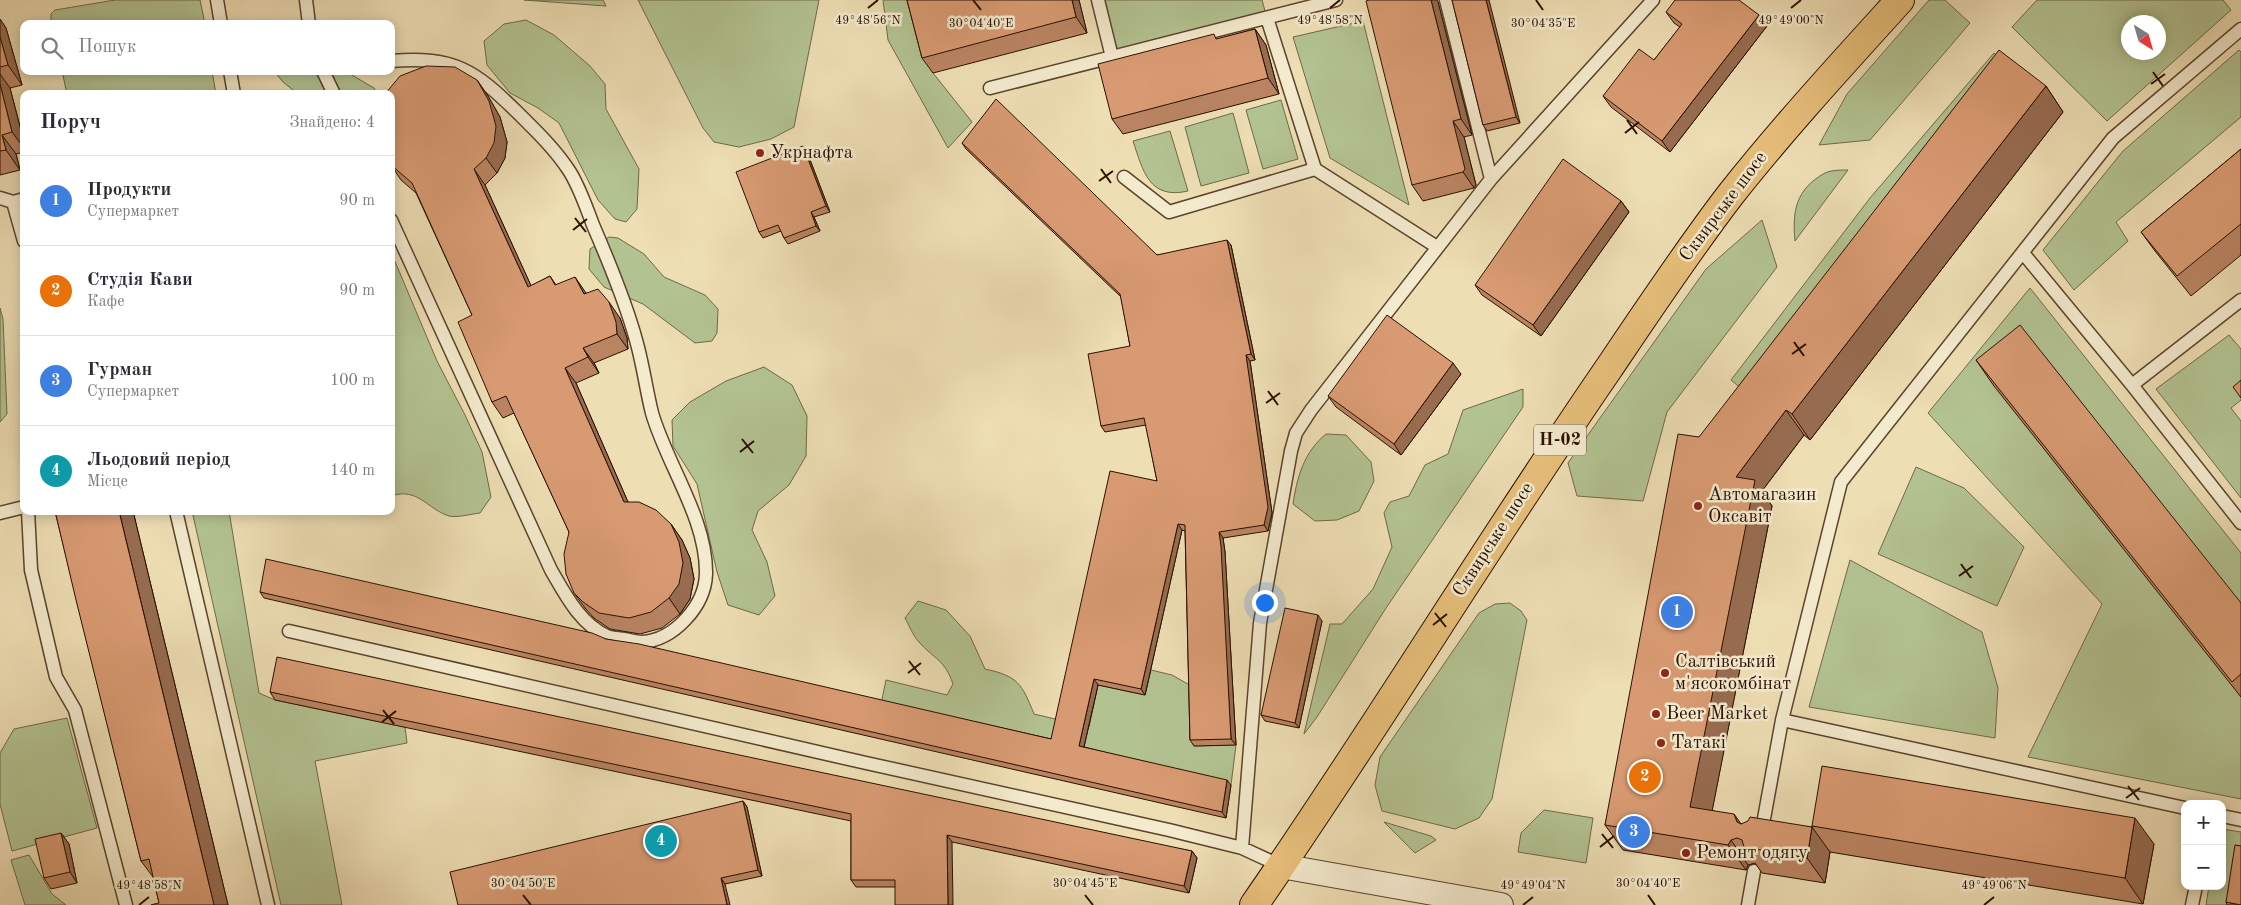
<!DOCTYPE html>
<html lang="uk">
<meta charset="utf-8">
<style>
body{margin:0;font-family:"Old Standard TT",serif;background:#f2f2f3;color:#2b2b33}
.controls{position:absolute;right:15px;bottom:15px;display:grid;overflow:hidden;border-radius:10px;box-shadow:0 2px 12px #0003}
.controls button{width:45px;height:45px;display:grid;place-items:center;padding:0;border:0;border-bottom:1px solid #e1e1e2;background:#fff;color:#2b2b33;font:25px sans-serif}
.compass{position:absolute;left:2121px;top:15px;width:45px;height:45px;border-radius:50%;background:#fff;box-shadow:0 2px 12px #0003;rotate:143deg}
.you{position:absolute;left:1264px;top:602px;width:18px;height:18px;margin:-12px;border:4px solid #fff;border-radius:50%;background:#1a73e8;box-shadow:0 0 0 8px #1a73e833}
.badge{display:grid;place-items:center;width:32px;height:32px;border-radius:50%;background:#8f2418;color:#fff;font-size:16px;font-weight:700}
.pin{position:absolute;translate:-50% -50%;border:2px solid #fff;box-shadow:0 1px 5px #0006}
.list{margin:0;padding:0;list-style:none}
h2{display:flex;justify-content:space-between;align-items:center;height:65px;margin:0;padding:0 20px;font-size:21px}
h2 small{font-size:16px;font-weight:400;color:#7c7c81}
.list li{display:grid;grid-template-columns:32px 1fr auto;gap:15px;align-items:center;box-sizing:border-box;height:90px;padding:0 20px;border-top:1px solid #e1e1e2}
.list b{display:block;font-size:19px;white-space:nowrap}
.list p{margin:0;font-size:16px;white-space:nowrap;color:#7c7c81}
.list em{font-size:16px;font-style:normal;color:#7c7c81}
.icon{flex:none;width:28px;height:28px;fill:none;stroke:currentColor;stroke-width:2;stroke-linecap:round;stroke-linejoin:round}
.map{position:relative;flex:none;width:2241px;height:905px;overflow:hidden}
.search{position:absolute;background:#fff;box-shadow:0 2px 12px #0003;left:20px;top:20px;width:375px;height:55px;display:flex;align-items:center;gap:12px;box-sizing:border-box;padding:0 18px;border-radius:10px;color:#7c7c81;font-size:19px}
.panel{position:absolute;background:#fff;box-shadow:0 2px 12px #0003;left:20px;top:90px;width:375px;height:425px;border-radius:10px}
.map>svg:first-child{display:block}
.green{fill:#b3c291;stroke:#6e6948;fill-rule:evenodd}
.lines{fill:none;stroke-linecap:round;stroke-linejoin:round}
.lane-casing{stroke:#5a442d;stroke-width:15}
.street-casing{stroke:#5a442d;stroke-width:26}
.primary-casing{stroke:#291000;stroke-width:30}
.lane{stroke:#f4eace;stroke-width:12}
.street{stroke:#f4eace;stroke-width:24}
.primary{stroke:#e7bf7a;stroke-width:28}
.wall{fill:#ba8462;stroke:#291000}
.shaded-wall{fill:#976c50;stroke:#291000}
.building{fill:#d89a72;stroke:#291000}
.ticks{fill:none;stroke:#291000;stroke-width:2}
.poi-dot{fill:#8f2418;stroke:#f4eace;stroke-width:2}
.labels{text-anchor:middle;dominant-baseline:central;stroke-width:5;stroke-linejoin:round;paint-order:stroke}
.shield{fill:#f4eace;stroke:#66513e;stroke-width:1}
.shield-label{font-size:18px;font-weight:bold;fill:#291000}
.poi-label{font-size:19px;fill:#291000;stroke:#f4eace;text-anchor:start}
.street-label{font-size:19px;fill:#291000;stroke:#f4eace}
.ticks-label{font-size:12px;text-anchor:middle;fill:#291000;stroke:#f4eace;stroke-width:5;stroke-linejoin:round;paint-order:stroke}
</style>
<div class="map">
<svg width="2241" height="905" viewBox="0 0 2241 905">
<rect width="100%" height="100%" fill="#eedeb4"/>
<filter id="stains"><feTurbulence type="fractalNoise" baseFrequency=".004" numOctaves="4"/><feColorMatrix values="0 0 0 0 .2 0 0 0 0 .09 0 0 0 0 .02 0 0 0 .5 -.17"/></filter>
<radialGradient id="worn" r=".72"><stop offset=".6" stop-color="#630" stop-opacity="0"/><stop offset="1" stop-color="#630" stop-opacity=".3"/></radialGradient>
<path class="green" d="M115,0H200L205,24H51V14L55,10Z
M524,0H603L606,6Z
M638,0H819L794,127L771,139L739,147L714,142L703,128Z
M883,0H971L918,14L933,73L972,122L948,148L888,40Z
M1098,0H1262L1267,18L1112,57Z
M1929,0H1945L1970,23L1870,140L1819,145L1847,94Z
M2037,0H2223L2231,10L2107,121L2012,27ZM2158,22V52H2128V22Z
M526,20L554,35L590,66L605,84L606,109L639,169L637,209L626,222L615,219L598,200L559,123L538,108L510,93L487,65L484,41L504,24Z
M1363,21L1409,205L1330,158L1293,37Z
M2239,50L2241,52V117L2116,222L2128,241L2074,290L2043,250L2123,151Z
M1994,53L2015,73L1755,400L1731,380L1870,198Z
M62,71H212L216,94H67Z
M274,71H345L374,88L377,94H298L283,82Z
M1281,100L1298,159L1263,169L1246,110Z
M1233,113L1249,173L1201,186L1185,127Z
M1170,131L1188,191C1149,200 1143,171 1133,141Z
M1848,170L1795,241C1792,211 1796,189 1825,173C1831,170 1841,170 1848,170Z
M1762,220L1777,267L1667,412L1643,501L1577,496L1568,463L1706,269Z
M609,237L618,238L644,254L664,277L705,295L718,309L717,333L712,341L695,343L643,304L604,287L589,269L590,249Z
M391,252L437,361L465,415L482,452L491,497L480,513C471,514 457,518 449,516C427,509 418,487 391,496Z
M2030,288L2241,553V799L2028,757L2102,604L1928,413Z
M0,308L3,319L7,414L0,422Z
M2229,335L2241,349V400L2231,408L2241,421V498L2156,389Z
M764,367L792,385L807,416L806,456L789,485L758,511L752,530L767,562L775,596L759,615L728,605L717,572L697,484L673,446L672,420L690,402L726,381Z
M1523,389V407L1386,608L1317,717L1304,734L1330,624H1342L1373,589L1392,547L1384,513L1390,502L1409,496L1425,465L1448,454L1463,410Z
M1326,434L1346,435L1371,462L1374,481L1359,511L1337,520L1315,521L1293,504C1297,477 1304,452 1326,434Z
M1916,467L1964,488L2024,547L1997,606L1878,554Z
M192,511H229L259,693L275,700L405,727L407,743L315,761L342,905H281Z
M1850,560L1982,632L1998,688L1995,738L1809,707Z
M918,601L946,610L970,636L985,669C1018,676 1022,684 1034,714L1089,727L1098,685L1145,695L1151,670L1172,675L1193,687L1194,746L1236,745L1231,785L881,704L886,680L947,695L953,684C945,660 934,659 919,642C913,636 909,625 905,618Z
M1510,603L1521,611L1527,620L1492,799L1479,818L1455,829L1382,811L1375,785L1380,757L1479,613L1495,604Z
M67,718L97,828L12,851L0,804V753L14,729Z
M1544,810L1593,818L1586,863L1518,852L1521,833Z
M1384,822L1431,836L1436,840L1415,853Z
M2222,829L2241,832V905H2206L2209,886H2222Z
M29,855L52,894L66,905H25L11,860Z"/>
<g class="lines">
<g class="lane-casing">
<path id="lane" d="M217,0L221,24
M306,0L309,24
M1098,0L1112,57
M1446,0L1491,179
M1267,18L1315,169
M391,61C455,56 474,70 518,113C536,131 554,148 568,169C579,185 586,207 593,225C609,262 625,300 636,340C643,364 646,389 652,413C667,465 707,519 706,574C705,606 674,640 642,642C636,642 630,640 624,639C619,638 612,638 607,636C580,624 565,594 551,570L391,220
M230,71L234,94
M323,71L334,94
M990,88L1336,0
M1124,177L1169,212L1315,169L1437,247
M0,198L13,202L24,199
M13,202L24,241
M2023,253L2132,385L2241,523
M2132,385L2241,300
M28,511L31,570L56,677L75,710L126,905
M176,511L268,905
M0,513L24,507
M289,631L866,763L1169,830L1242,848L1281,866
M2185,808L1782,720L1841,482L2113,138L2241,29
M2222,816L2241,820
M1761,835L1782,720
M1242,848L1260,623L1291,451L1296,433L1311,410L1491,179L1653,0
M1748,905L1754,871
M2192,905L2196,886"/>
</g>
<g class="street-casing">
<path id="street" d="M1281,866L1501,905"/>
</g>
<g class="primary-casing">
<path id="primary" d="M1254,905C1376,729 1487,545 1609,368C1648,310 1688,250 1731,194C1784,127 1842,64 1900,0"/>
</g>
<use href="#lane" class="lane"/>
<use href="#street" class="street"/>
<use href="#primary" class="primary"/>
</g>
<path class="wall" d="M907,0H1079L1087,33L933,73L922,58Z
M1452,0L1520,123L1487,131L1483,125Z
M1438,2L1472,135L1464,137L1476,185L1474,188L1423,201L1412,185Z
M1666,12L1767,26L1670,152L1611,107L1603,96L1654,60L1680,27L1674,23Z
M0,19L6,28L22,85L10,88L24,142V152L16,154L20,170L0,175Z
M1255,29L1266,45L1279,94L1123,134L1112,119L1218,39Z
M477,80L488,96L500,117L507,142L505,158L497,173L485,185L531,286L550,276L556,285L586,293L620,318L627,338L628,349L594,363L599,373L576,383L628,502L671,524L682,540L690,558L694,579L690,599L680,614L662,628L640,634L610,629L594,618L585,608L574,593L569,532L514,413L503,418L492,402L472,315L416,193L401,180L391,165Z
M2046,86L2063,112L1810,440L1804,435L1762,491L1772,506L1712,810L1741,824L1812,827V826L2154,844L2143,904L1830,852L1825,883L1762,873L1755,863L1748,865L1746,870L1623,850L1605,825L1699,437Z
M962,143L1157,255L1231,245L1255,360L1250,361L1272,513L1268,531L1223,538L1225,552L1236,745L1194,746L1190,740L1185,531L1182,530L1145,695L1098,685L1084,747L1231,785L1226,818L264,598L260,592L606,639L1051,739L1157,481L1146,425L1105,432L1101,426L1130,346L1121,297L966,149Z
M2241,149V255L2191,296L2155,251L2141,232Z
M807,152L830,212L814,217L820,231L788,244L784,238L781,231L763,238L759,232Z
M1621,201L1629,212L1541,336L1482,295L1475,285Z
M1976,360L2241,603V697L1994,386Z
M1461,374L1401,455L1336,407L1328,396Z
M55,511H133L228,905H151L159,903L153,877L141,861Z
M1322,621L1299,728L1265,721L1261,715Z
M270,692L1192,851L1197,858L1189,893L952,842L895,887H856L851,880V821L275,700Z
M743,801L747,807L762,876L725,884L458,905Z
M61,833L69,844L77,883L51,889L44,878Z
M2226,902L2241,905H2227Z"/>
<path class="shaded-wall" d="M1072,0H1079L1087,33L1076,17Z
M1431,0H1437L1438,2L1472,135L1461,119Z
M1486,0H1489L1520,123L1516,117Z
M1759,15L1767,26L1670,152L1662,141Z
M0,19L6,28L22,85L8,65L0,37Z
M1255,29L1266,45L1279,94L1268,78Z
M0,74L10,88L24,142V148L12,132L0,84Z
M477,80L488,96L500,117L507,142L505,158L497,173L486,158Z
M2046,86L2063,112L1810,440L1792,414Z
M1453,121L1464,137L1476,185L1474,188L1463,172Z
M2,135L16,154L20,170L6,150Z
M803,146L807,152L830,212L826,206Z
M474,169L485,185L539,303L528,287Z
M1621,201L1629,212L1541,336L1533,325Z
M811,212L814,217L820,231L816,226Z
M1227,240L1231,245L1255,360L1251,354Z
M575,277L586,293L584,294Z
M609,302L620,318L627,338L628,349L617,334Z
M583,348L594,363L599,373L588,357Z
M1246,355L1250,361L1272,513L1268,531L1264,525Z
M1453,363L1461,374L1401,455L1394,444Z
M565,368L576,383L635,518L624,502Z
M1786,410L1804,435L1762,491L1772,506L1708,832L1690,807L1736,477Z
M119,511H133L228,905H214Z
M671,524L682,540L690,558L694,579L690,599L680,614L669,598Z
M1178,524L1182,530L1145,695L1141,689Z
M1219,532L1223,538L1225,552L1236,745L1231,739Z
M1318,615L1322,621L1299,728L1295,723Z
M1094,679L1098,685L1083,751L1079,746Z
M1227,780L1231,785L1226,818L1222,812Z
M743,801L747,807L762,876L758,870Z
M1734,814L1752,839L1737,822Z
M2135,818L2154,844L2143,904L2125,878Z
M1812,827L1830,852L1825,883L1807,858Z
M61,833L69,844L77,883L70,872Z
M947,835L952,842L953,905H948Z
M1731,840L1748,865L1746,870L1728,845Z
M1192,851L1197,858L1189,893L1184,886Z
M721,878L725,884L730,905H727Z"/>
<path class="building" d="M907,0H1072L1076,17L922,58Z
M1369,0H1431L1461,119L1453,121L1465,169L1463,172L1412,185L1366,1Z
M1452,0H1486L1516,117L1483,125Z
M1675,0H1739L1759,15L1662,141L1603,96L1639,49L1654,60L1682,24L1666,12Z
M1255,29L1268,78L1112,119L1098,64L1214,34L1216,39Z
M0,37L8,65L0,67Z
M1999,50L2046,86L1792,414L1786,410L1736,477L1755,480L1690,807L1734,814L1737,822L1741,824L1748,821L1750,817L1812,827L1807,858L1744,847L1742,840L1737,838L1731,840L1728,845L1605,825L1678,434L1699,437Z
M426,66L455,67L477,80L489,101L496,126L494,143L486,158L474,169L528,287L550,276L555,285L575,277L584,294L598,289L609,302L616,322L617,334L583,348L588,357L565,368L624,502H639L656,510L671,524L679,542L683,563L679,584L669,598L651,612L629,618L599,613L583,602L574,593L566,574L564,554L569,532L506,396L492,402L458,322L472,315L412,183L391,165V94H385L400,76Z
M0,84L12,132L2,135L6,150L0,151Z
M996,99L1157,255L1227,240L1251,354L1246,355L1268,507L1264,525L1219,532L1221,546L1231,739L1190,740L1185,525L1178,524L1141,689L1094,679L1079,746L1227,780L1222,812L260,592L266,559L592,633L606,639L639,644L1051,739L1110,471L1157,481L1144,418L1101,426L1088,354L1130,346L1120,294L962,143Z
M803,146L826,206L811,212L816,226L784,238L778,225L759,232L736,172Z
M2241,149V224L2177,276L2141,232Z
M1563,159L1621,201L1533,325L1475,285Z
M1387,315L1453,363L1394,444L1328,396Z
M2020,325L2241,603V674L2232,682L1976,360Z
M2241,380V398L2233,387Z
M55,511H119L214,905H151L159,903L149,859L141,861L76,600Z
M1285,608L1318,615L1295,723L1261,715Z
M277,657L1192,851L1184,886L947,835L948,905H895V880H851V814L270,692Z
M1822,766L2135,818L2125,878L1812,826Z
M743,801L758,870L721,878L727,905H458L450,872Z
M61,833L70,872L44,878L35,839Z
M2235,845L2241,846V905L2226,902Z"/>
<path class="ticks" d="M973,0L981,10M1536,0L1543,10M868,8L878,0M1330,8L1340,0M1791,8L1801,0M2153,72L2163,86M2151,84L2165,74M1627,120L1637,134M1625,133L1639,122M1101,169L1111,183M1099,181L1113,171M575,218L586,232M573,230L587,219M1794,342L1804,356M1792,354L1806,344M1268,391L1278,405M1266,403L1280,393M742,439L753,453M740,452L754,441M1961,564L1971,578M1959,576L1973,566M1435,613L1446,627M1433,625L1447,614M909,661L920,675M908,673L921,663M383,710L394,724M382,722L396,711M2128,786L2139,800M2126,798L2140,788M1602,834L1613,848M1600,847L1614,836M523,895L531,905M1085,895L1093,905M1648,895L1655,905M139,905L149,897M1523,905L1533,897M1984,905L1994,897"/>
<g class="poi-dot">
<circle cx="760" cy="153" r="5"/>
<circle cx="1698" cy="506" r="5"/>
<circle cx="1665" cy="673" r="5"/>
<circle cx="1656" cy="714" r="5"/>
<circle cx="1661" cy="743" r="5"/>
<circle cx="1686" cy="853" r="5"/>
</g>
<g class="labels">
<rect class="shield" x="1534" y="424.5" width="52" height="31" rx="4"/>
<g class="shield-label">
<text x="1560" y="440">Н-02</text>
</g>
<g class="poi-label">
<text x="770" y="153">Укрнафта</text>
<text x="1708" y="495">Автомагазин<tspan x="1708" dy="22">Оксавіт</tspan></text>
<text x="1675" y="662">Салтівський<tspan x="1675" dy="22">м'ясокомбінат</tspan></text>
<text x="1666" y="714">Beer Market</text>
<text x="1671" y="743">Татакі</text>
<text x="1696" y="853">Ремонт одягу</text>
</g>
<g class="street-label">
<text transform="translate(1724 207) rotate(-53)">Сквирське шосе</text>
<text transform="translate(1494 540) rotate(-57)">Сквирське шосе</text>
</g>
</g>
<g class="ticks-label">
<text x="868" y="24">49°48'56"N</text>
<text x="1330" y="24">49°48'58"N</text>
<text x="1791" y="24">49°49'00"N</text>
<text x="981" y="27">30°04'40"E</text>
<text x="1543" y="27">30°04'35"E</text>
<text x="523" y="887">30°04'50"E</text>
<text x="1085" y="887">30°04'45"E</text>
<text x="1648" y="887">30°04'40"E</text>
<text x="149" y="889">49°48'58"N</text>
<text x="1533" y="889">49°49'04"N</text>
<text x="1994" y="889">49°49'06"N</text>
</g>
<rect width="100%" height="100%" filter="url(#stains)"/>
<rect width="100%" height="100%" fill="url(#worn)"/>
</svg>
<div class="controls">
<button>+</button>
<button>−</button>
</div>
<svg class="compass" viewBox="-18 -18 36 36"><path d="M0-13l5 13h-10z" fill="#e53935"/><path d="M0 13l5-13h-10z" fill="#7c7c81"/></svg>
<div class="you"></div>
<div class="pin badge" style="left:1677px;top:612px;background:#3f7fe0">1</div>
<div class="pin badge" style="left:1645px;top:777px;background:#e8710a">2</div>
<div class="pin badge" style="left:1634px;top:832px;background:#3f7fe0">3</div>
<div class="pin badge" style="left:661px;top:841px;background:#0f9aa8">4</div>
<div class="search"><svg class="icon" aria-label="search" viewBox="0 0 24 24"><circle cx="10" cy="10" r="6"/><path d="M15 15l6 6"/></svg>Пошук</div>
<section class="panel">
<h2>Поруч<small>Знайдено: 4</small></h2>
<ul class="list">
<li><span class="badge" style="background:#3f7fe0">1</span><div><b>Продукти</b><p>Супермаркет</p></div><em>90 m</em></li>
<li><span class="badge" style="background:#e8710a">2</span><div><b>Студія Кави</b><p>Кафе</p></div><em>90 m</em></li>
<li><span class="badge" style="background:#3f7fe0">3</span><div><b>Гурман</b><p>Супермаркет</p></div><em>100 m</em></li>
<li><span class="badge" style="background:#0f9aa8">4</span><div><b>Льодовий період</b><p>Місце</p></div><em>140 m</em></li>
</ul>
</section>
</div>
